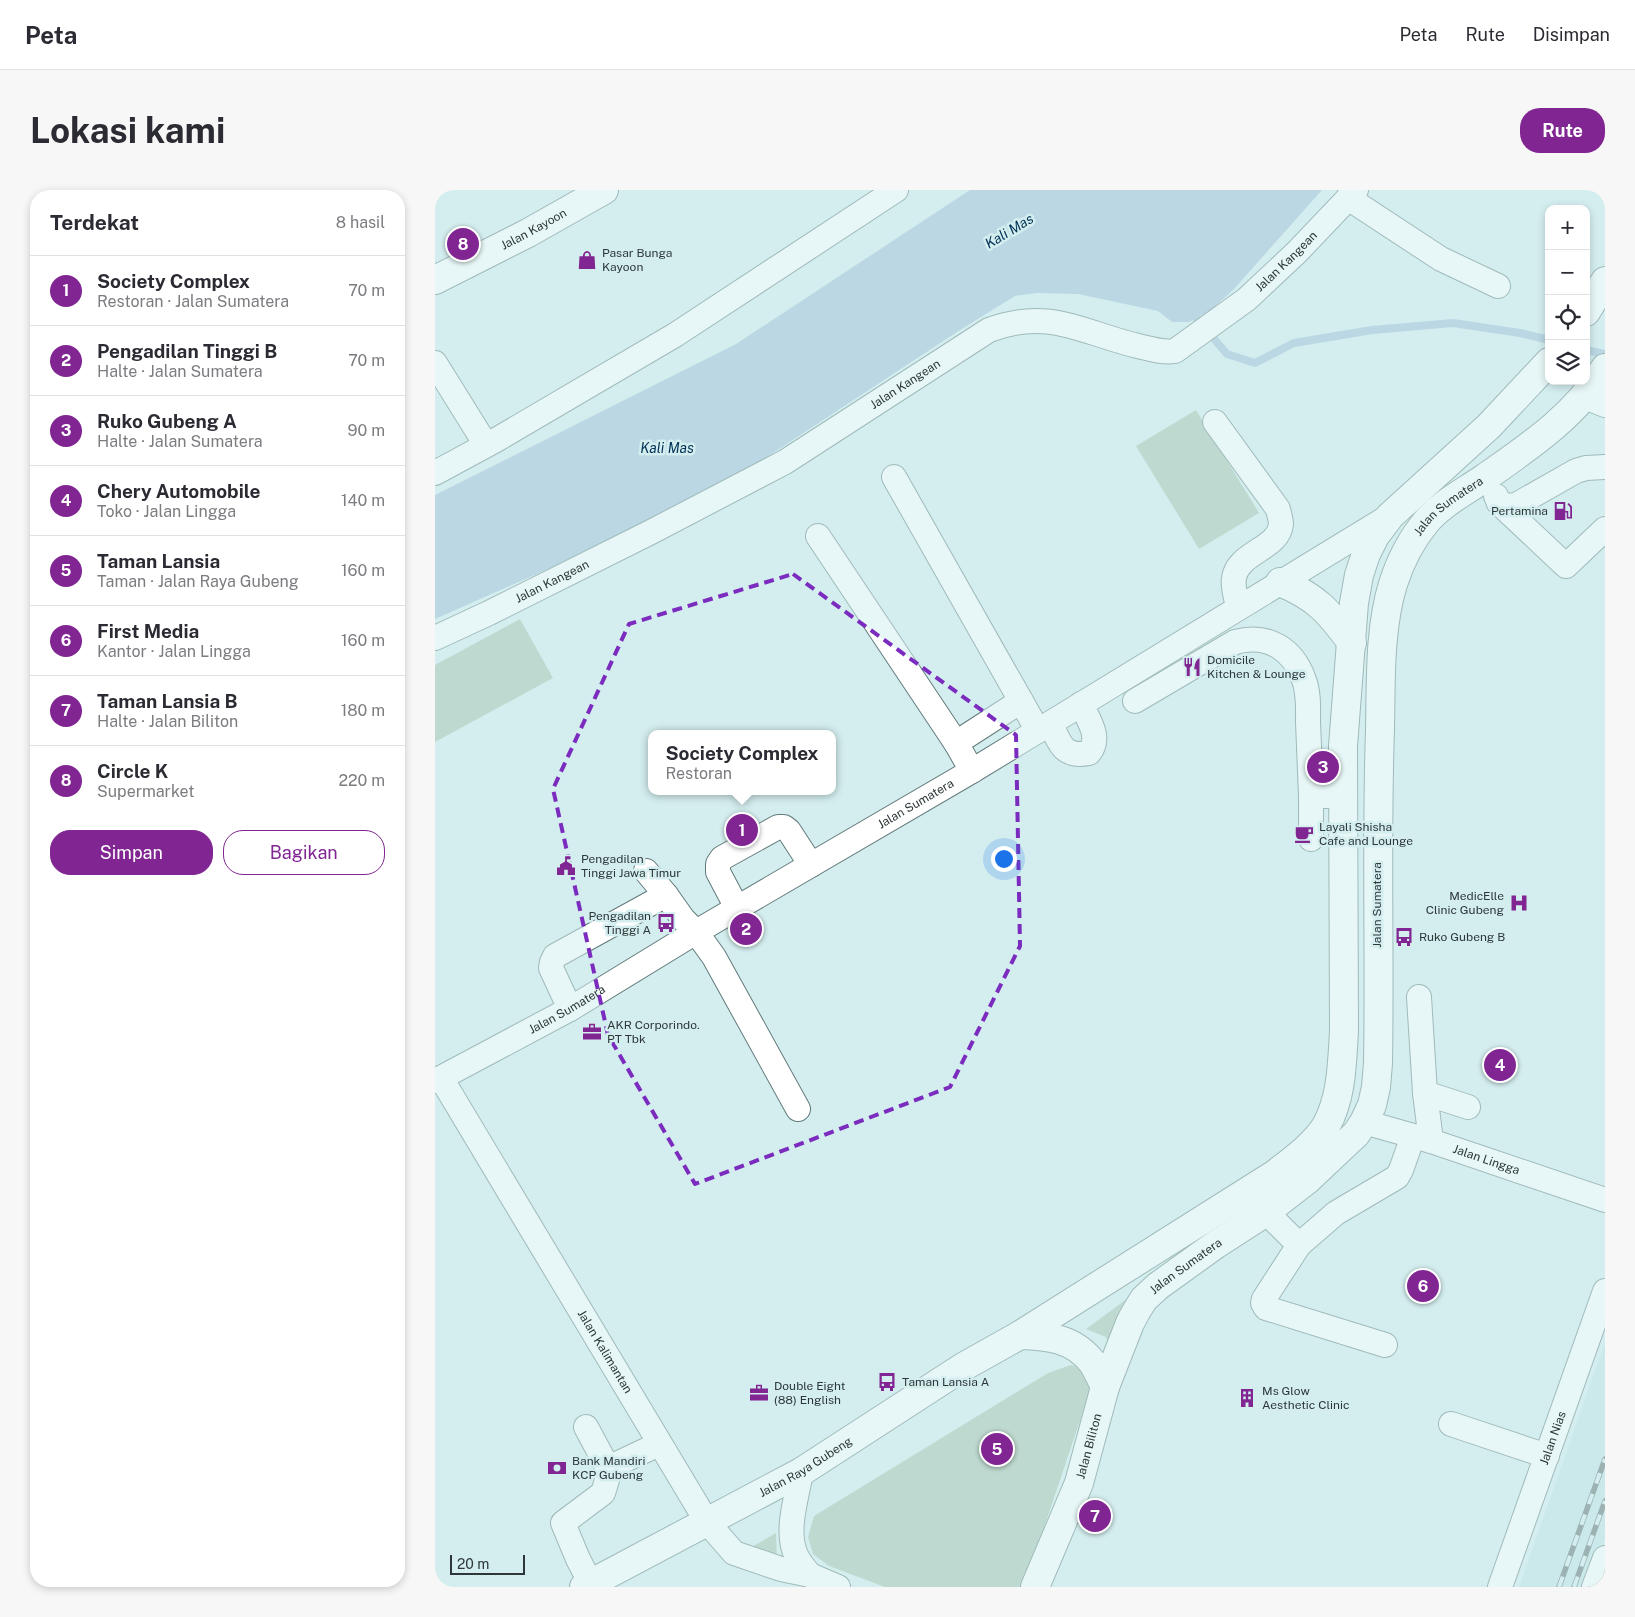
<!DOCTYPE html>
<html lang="id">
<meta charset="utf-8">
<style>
body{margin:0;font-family:"Public Sans",sans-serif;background:#f7f7f7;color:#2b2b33}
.controls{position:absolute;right:15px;top:15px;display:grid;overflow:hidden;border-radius:10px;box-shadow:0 2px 8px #0003}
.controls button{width:45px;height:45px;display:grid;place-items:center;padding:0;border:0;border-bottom:1px solid #e1e1e2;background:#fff;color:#2b2b33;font:25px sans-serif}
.scale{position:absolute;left:15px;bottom:12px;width:75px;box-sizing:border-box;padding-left:5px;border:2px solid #2d3738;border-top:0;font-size:14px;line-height:18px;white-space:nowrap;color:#2d3738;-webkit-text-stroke:4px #d4eeef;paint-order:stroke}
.you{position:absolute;left:568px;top:668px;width:18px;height:18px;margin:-12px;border:4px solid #fff;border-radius:50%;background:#1a73e8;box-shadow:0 0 0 8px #1a73e833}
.badge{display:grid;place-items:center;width:32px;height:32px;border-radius:50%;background:#802592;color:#fff;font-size:16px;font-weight:700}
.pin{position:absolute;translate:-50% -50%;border:2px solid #fff;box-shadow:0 1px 5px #0006}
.popup{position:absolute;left:213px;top:540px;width:188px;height:65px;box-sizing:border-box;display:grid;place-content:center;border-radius:10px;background:#fff;filter:drop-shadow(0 1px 4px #0005);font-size:16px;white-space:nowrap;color:#7c7c81}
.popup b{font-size:19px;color:#2b2b33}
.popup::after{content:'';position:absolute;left:50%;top:100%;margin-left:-10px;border:10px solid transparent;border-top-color:#fff}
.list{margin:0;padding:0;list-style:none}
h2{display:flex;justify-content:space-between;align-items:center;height:65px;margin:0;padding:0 20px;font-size:21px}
h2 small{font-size:16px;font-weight:400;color:#7c7c81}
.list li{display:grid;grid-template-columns:32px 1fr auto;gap:15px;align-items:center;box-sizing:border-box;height:70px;padding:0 20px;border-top:1px solid #e1e1e2}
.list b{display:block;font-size:19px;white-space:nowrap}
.list p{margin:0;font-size:16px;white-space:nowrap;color:#7c7c81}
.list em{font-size:16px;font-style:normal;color:#7c7c81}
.actions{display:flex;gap:10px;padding:15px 20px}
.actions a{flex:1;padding:11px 0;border:1px solid #802592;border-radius:20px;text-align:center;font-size:18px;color:#802592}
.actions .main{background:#802592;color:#fff}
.icon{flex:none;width:28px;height:28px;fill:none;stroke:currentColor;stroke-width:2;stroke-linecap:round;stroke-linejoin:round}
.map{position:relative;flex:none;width:1170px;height:1397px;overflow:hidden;border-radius:20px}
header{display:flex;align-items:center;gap:30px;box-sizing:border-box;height:70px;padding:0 25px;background:#fff;border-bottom:1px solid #e1e1e2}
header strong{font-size:24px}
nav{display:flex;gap:28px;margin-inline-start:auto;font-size:18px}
.intro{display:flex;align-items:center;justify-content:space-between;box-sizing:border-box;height:120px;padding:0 30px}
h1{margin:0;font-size:35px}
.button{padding:12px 22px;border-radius:20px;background:#802592;color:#fff;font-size:18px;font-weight:700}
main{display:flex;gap:30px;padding:0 30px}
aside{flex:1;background:#fff;border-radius:20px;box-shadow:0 2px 8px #0003}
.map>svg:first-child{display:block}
.built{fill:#c0e3e5}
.green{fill:#a4bfa9}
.water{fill:#9dbad7}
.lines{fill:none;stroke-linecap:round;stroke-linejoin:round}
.stream{stroke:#9dbad7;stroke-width:8}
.minor-casing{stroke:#627a7b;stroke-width:26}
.major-casing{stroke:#627a7b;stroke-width:30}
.highway-casing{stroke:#627a7b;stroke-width:30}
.minor{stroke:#fff;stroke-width:24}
.major{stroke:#fff;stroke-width:28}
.highway{stroke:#fff;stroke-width:28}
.rail-casing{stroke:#5b696a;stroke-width:5.5}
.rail{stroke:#d4eeef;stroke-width:4;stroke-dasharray:11;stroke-linecap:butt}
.marked{fill:none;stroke:#7b2cbf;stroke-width:4;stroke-dasharray:10 6;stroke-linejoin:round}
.labels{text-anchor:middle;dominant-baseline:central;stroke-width:5;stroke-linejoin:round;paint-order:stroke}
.street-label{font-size:12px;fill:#2d3738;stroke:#d4eeef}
.poi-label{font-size:12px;fill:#2d3738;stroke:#d4eeef;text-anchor:start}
.water-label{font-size:14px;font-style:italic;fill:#003156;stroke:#d4eeef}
</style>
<header>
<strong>Peta</strong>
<nav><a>Peta</a><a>Rute</a><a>Disimpan</a></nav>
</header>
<div class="intro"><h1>Lokasi kami</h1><a class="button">Rute</a></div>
<main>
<aside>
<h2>Terdekat<small>8 hasil</small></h2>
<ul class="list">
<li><span class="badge">1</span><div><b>Society Complex</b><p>Restoran · Jalan Sumatera</p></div><em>70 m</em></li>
<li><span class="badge">2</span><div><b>Pengadilan Tinggi B</b><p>Halte · Jalan Sumatera</p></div><em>70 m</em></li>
<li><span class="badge">3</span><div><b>Ruko Gubeng A</b><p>Halte · Jalan Sumatera</p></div><em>90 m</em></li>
<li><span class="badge">4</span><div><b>Chery Automobile</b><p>Toko · Jalan Lingga</p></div><em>140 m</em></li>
<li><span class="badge">5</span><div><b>Taman Lansia</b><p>Taman · Jalan Raya Gubeng</p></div><em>160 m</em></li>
<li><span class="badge">6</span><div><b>First Media</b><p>Kantor · Jalan Lingga</p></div><em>160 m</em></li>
<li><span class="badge">7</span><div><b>Taman Lansia B</b><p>Halte · Jalan Biliton</p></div><em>180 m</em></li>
<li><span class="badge">8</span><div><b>Circle K</b><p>Supermarket</p></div><em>220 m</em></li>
</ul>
<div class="actions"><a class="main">Simpan</a><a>Bagikan</a></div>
</aside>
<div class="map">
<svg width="1170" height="1397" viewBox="0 0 1170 1397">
<rect width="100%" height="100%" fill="#d4eeef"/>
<path class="built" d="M1170,1152V1348L1153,1397H1084Z"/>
<path class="green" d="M761,220L824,323L764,359L701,256Z
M85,429L118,488L0,552V475Z
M700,1103L677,1163L671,1147L651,1139Z
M636,1175L653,1179L658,1192L589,1397H450L394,1376L378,1364L373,1347L379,1326L613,1183Z
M341,1343L342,1373L315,1358Z"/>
<path class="water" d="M535,0H887L799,99L775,121L754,132H737L723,121L643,104L602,103L580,106L525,140L262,313L0,429V305L301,154Z"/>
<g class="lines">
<path class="stream" d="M755,121L792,164L820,173L859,153L937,140L1018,133L1085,143L1114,150
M1151,160L1170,164"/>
<g class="minor-casing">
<g id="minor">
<path d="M913,8L1006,69L1063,96"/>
<path d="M0,173L51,255"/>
<path d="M1150,207L1170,215"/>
<path d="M780,232L843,319C844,324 846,330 846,334C844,359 803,362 799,388C797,397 802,409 803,418"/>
<path d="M0,283L61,250L240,145L461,0"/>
<path d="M459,287L603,541"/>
<path d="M1061,306L1064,313L1074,316L1081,315L1141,281L1151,278L1170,277"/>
<path d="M1064,313L1131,376L1170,339"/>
<path d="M383,346L521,553L537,581"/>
<path id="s1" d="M0,448L54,423L216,342L350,272L554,140C613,118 644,141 699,155C712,158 727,163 740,161L812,109L862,62L921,0"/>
<path d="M700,511L800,452C833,443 858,459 869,490C874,503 873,519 873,532C874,557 875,581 876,606H907"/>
<path d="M616,533C624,553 628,568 654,563C667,547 653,530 646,514"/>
<path d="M521,553L586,511"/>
<path d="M876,606V649"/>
<path d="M211,681L231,705"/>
<path d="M302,718L283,682V674L287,668L343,637H349L354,641L376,675"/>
<path d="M984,807L990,903L1033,917"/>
<path d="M135,819L116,778L117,772L120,766L231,705L248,729L261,742L279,767L363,919"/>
<path id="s2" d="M6,888L272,1332L299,1363L346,1379L375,1385L403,1397"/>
<path id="s3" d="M0,891L135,819L261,742L537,581L953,327"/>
<path d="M990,903L996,951"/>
<path id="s4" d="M929,932L996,951L1170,1010"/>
<path d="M831,1022L864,1055"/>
<path d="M950,1155L831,1118L828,1113L829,1109L864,1055L901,1023L962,987L966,980L978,946"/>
<path d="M1016,1234L1112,1266"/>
<path d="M151,1237L173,1278L172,1290L168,1303L128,1333L143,1369L156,1394"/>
<path d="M173,1278L224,1254"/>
<path d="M366,1282C362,1307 350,1341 361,1365C364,1372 370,1379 375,1385"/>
<path id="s5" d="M1065,1397L1170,1101"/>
<path d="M1159,1397L1170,1368"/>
</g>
</g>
<g class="major-casing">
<g id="major">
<path id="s6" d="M0,90L93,43L169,0"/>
</g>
</g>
<g class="highway-casing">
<g id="highway">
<path d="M1151,122L1170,91"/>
<path d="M845,392C882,407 894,422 917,453"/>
<path d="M585,1145C613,1146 638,1148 657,1172C662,1179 666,1189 670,1197"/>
<path id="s7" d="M149,1397L366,1282L528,1177L585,1145L840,984C858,970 879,955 891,936C907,907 907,873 909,841L908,556L919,413L924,385L931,364L940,346L955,326L1054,236L1114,172"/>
<path id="s8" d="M600,1397L644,1293L670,1197L695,1133L702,1120L709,1109L723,1096L780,1055L831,1022L871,991L921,944L929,932L937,915L941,897L943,873C945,762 941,651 945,540C946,493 944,439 958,394C965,372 976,350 991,332C1006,314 1029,302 1048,289C1095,256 1139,227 1170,178"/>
</g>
</g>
<use href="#minor" class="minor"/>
<use href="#major" class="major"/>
<use href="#highway" class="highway"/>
<g class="rail-casing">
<path id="rail" d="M1124,1397L1170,1269
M1139,1397L1170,1311"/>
</g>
<use href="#rail" class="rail"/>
</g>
<path d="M0 0H1170V1397H0ZM358,384L581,545L585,756L515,897L260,994L173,845L118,599L194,434Z" fill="#d4eeef" fill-opacity=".55" fill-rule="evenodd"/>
<path class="marked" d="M358,384L581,545L585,756L515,897L260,994L173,845L118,599L194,434Z"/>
<defs>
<g id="shop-bare" transform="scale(1.5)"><path d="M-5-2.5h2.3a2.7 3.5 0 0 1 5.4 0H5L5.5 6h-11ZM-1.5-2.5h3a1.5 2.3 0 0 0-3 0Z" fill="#802592" stroke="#d4eeef" stroke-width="2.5" paint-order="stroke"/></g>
<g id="fuel-bare" transform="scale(1.5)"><path d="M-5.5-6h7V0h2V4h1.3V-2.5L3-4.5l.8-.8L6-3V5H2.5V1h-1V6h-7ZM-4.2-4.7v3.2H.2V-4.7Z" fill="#802592" stroke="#d4eeef" stroke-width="2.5" paint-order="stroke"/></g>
<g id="restaurant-bare" transform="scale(1.5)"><path d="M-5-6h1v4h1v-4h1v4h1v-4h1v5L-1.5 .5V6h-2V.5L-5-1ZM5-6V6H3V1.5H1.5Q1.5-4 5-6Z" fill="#802592" stroke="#d4eeef" stroke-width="2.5" paint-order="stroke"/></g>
<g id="cafe-bare" transform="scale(1.5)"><path d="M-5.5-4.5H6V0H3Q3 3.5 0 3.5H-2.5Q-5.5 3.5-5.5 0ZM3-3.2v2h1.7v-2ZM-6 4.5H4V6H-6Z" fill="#802592" stroke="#d4eeef" stroke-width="2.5" paint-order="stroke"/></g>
<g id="civic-bare" transform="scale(1.5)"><path d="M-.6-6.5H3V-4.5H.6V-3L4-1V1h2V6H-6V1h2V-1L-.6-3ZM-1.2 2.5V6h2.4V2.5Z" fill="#802592" stroke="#d4eeef" stroke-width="2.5" paint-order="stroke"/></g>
<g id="hospital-bare" transform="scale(1.5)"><path d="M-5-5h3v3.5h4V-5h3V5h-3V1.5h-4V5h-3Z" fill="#802592" stroke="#d4eeef" stroke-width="2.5" paint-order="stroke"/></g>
<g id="bus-bare" transform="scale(1.5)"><path d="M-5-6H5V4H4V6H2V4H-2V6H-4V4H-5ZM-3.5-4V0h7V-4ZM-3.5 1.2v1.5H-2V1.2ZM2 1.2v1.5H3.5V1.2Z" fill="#802592" stroke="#d4eeef" stroke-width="2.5" paint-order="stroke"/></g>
<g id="office-bare" transform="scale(1.5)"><path d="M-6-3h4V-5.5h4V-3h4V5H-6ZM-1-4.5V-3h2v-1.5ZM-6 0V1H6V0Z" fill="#802592" stroke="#d4eeef" stroke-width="2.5" paint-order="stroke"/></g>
<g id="building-bare" transform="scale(1.5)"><path d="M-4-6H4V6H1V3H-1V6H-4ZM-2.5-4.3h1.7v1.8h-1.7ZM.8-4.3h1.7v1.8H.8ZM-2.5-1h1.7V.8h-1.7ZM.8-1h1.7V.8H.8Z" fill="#802592" stroke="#d4eeef" stroke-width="2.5" paint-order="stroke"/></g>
<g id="bank-bare" transform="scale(1.5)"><path d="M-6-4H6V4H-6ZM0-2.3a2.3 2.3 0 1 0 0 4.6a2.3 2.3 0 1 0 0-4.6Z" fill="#802592" stroke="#d4eeef" stroke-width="2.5" paint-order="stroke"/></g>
</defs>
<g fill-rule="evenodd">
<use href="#shop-bare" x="152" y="70"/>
<use href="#fuel-bare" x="1128" y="321"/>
<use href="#restaurant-bare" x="757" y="477"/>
<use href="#cafe-bare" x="869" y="644"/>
<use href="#civic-bare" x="131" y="676"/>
<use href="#hospital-bare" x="1084" y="713"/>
<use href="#bus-bare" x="231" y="733"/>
<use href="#bus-bare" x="969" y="747"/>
<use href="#office-bare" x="157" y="842"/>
<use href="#bus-bare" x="452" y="1192"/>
<use href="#office-bare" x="324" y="1203"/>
<use href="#building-bare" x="812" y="1208"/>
<use href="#bank-bare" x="122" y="1278"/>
</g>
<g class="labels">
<g class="street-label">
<text stroke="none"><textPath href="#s6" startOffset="111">Jalan Kayoon</textPath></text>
<text stroke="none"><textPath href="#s1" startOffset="969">Jalan Kangean</textPath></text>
<text stroke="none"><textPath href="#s1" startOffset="535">Jalan Kangean</textPath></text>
<text stroke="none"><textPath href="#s8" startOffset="1232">Jalan Sumatera</textPath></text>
<text stroke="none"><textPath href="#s1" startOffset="130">Jalan Kangean</textPath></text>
<text stroke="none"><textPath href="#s3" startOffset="555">Jalan Sumatera</textPath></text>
<text transform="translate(942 715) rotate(-90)">Jalan Sumatera</text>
<text stroke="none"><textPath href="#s3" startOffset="150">Jalan Sumatera</textPath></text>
<text stroke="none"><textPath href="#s4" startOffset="128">Jalan Lingga</textPath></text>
<text stroke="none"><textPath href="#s8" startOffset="362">Jalan Sumatera</textPath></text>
<text stroke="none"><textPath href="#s2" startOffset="319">Jalan Kalimantan</textPath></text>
<text stroke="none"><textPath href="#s5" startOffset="158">Jalan Nias</textPath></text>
<text stroke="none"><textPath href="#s8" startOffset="151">Jalan Biliton</textPath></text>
<text stroke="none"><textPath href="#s7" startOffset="252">Jalan Raya Gubeng</textPath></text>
</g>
<g class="poi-label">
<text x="167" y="63">Pasar Bunga<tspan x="167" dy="14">Kayoon</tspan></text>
<text x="1113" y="321" text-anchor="end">Pertamina</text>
<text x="772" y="470">Domicile<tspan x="772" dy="14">Kitchen &amp; Lounge</tspan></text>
<text x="884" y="637">Layali Shisha<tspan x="884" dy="14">Cafe and Lounge</tspan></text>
<text x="146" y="669">Pengadilan<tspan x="146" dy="14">Tinggi Jawa Timur</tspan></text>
<text x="1069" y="706" text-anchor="end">MedicElle<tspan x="1069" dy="14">Clinic Gubeng</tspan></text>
<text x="216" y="726" text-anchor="end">Pengadilan<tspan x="216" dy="14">Tinggi A</tspan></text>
<text x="984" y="747">Ruko Gubeng B</text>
<text x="172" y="835">AKR Corporindo.<tspan x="172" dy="14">PT Tbk</tspan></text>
<text x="467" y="1192">Taman Lansia A</text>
<text x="339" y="1196">Double Eight<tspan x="339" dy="14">(88) English</tspan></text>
<text x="827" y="1201">Ms Glow<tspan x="827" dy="14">Aesthetic Clinic</tspan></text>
<text x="137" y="1271">Bank Mandiri<tspan x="137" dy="14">KCP Gubeng</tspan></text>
</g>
<g class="water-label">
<text transform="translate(574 41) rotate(-31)">Kali Mas</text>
<text x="232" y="258">Kali Mas</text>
</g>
</g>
</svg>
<div class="controls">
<button>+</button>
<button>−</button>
<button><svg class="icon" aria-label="locate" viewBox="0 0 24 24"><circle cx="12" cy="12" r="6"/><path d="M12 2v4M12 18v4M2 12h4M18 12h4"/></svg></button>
<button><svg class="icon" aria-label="layers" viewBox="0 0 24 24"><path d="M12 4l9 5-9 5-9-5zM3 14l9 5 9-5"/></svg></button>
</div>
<div class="scale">20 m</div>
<div class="you"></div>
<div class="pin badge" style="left:307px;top:640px">1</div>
<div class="popup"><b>Society Complex</b>Restoran</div>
<div class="pin badge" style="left:311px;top:739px">2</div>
<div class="pin badge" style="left:888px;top:577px">3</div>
<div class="pin badge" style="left:1065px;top:875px">4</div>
<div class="pin badge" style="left:562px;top:1259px">5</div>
<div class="pin badge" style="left:988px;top:1096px">6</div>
<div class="pin badge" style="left:660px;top:1326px">7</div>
<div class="pin badge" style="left:28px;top:54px">8</div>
</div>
</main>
